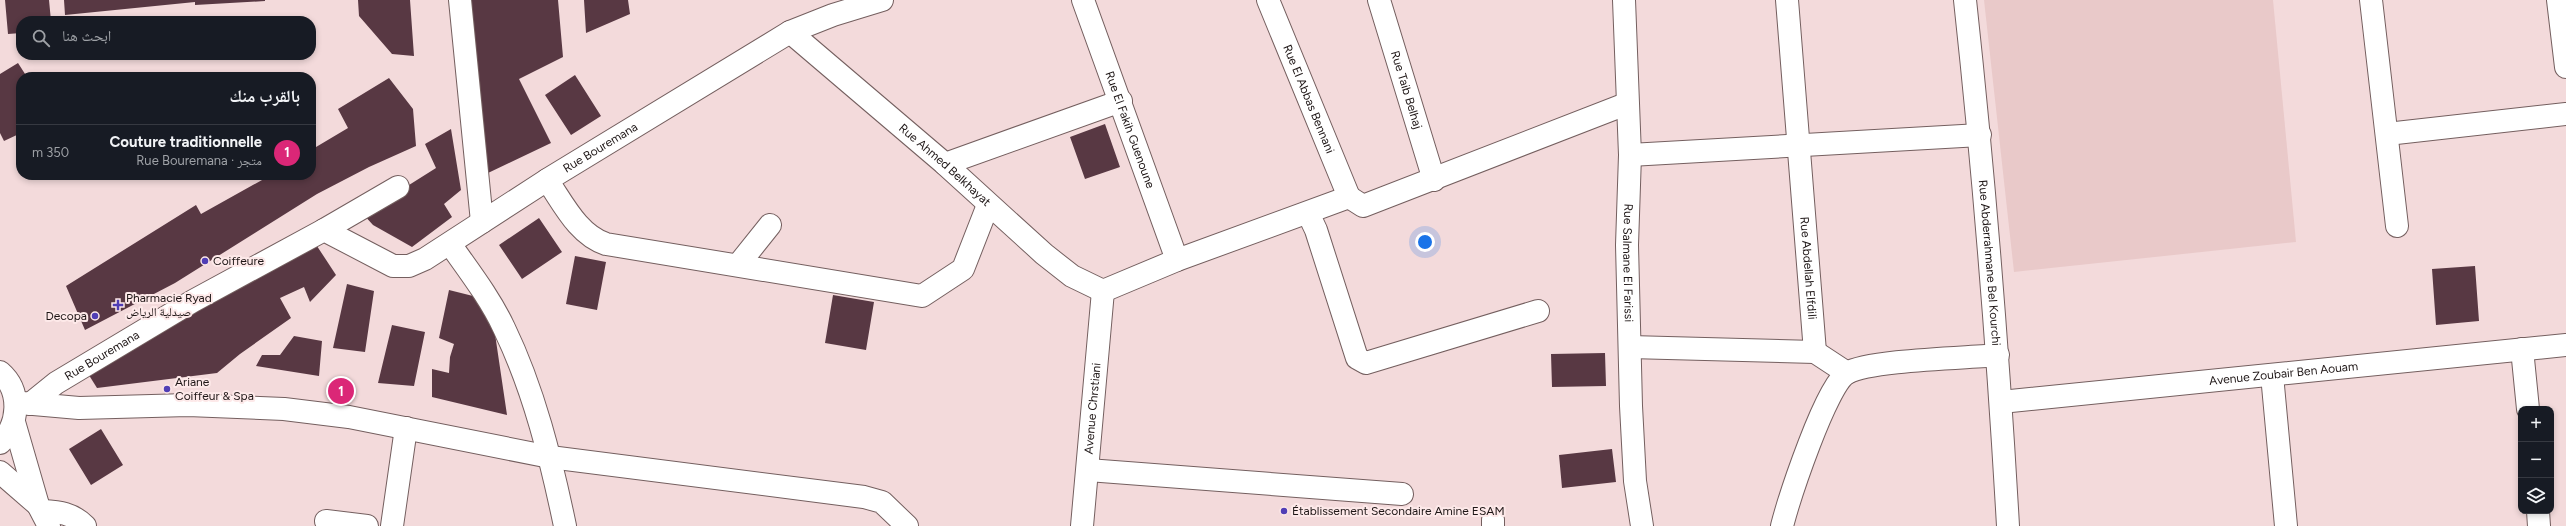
<!DOCTYPE html>
<html lang="ar">
<meta charset="utf-8">
<style>
body{margin:0;font-family:Figtree,"Noto Naskh Arabic",sans-serif;background:#242831;color:#f1f3f6;direction:rtl}
.controls{position:absolute;right:12px;bottom:12px;display:grid;overflow:hidden;border-radius:8px;box-shadow:0 2px 6px #0003}
.controls button{width:36px;height:36px;display:grid;place-items:center;padding:0;border:0;border-bottom:1px solid #363941;background:#171b24;color:#f1f3f6;font:20px sans-serif}
.you{position:absolute;left:1425px;top:242px;width:14px;height:14px;margin:-10px;border:3px solid #fff;border-radius:50%;background:#1a73e8;box-shadow:0 0 0 6px #1a73e833}
.badge{display:grid;place-items:center;width:26px;height:26px;border-radius:50%;background:#db2777;color:#fff;font-size:13px;font-weight:700}
.pin{position:absolute;translate:-50% -50%;border:2px solid #fff;box-shadow:0 1px 4px #0006}
.list{margin:0;padding:0;list-style:none}
h2{display:flex;justify-content:space-between;align-items:center;height:52px;margin:0;padding:0 16px;font-size:17px}
h2 small{font-size:13px;font-weight:400;color:#9ea1a6}
.list li{display:grid;grid-template-columns:26px 1fr auto;gap:12px;align-items:center;box-sizing:border-box;height:56px;padding:0 16px;border-top:1px solid #363941}
.list b{display:block;font-size:15px;white-space:nowrap}
.list p{margin:0;font-size:13px;white-space:nowrap;color:#9ea1a6}
.list em{font-size:13px;font-style:normal;color:#9ea1a6}
.icon{flex:none;width:22px;height:22px;fill:none;stroke:currentColor;stroke-width:2;stroke-linecap:round;stroke-linejoin:round}
.map{position:relative;flex:none;width:2566px;height:526px;overflow:hidden;direction:ltr}
.search{position:absolute;background:#171b24;box-shadow:0 2px 6px #0003;left:16px;top:16px;width:300px;height:44px;display:flex;align-items:center;gap:10px;box-sizing:border-box;padding:0 14px;border-radius:16px;color:#9ea1a6;font-size:15px}
.panel{position:absolute;background:#171b24;box-shadow:0 2px 6px #0003;left:16px;top:72px;width:300px;height:108px;border-radius:16px;direction:rtl}
.map>svg:first-child{display:block}
.built{fill:#e9c9c9}
.building{fill:#583843}
.lines{fill:none;stroke-linecap:round;stroke-linejoin:round}
.minor-casing{stroke:#745f5f;stroke-width:24}
.minor{stroke:#fff;stroke-width:22}
.poi-dot{fill:#503eb5;stroke:#fde9e9;stroke-width:1.5}
.labels{text-anchor:middle;dominant-baseline:central;stroke-width:4;stroke-linejoin:round;paint-order:stroke}
.street-label{font-size:12px;fill:#1e1616;stroke:#fde9e9}
.poi-label{font-size:12px;fill:#1e1616;stroke:#fde9e9;text-anchor:start}
</style>
<div class="map">
<svg width="2566" height="526" viewBox="0 0 2566 526">
<rect width="100%" height="100%" fill="#f3dadb"/>
<path class="built" d="M1984,0H2273L2296,242L2014,272Z"/>
<path class="building" d="M5,0H49L51,21H21V33L8,34Z
M64,0H265V1L195,5V2L65,15Z
M358,0H410L414,56L392,54L359,16Z
M469,0H558L563,57L519,79L551,143L488,173Z
M584,0H628L630,14L586,33Z
M18,63L27,77H21V133L4,141L0,133V74Z
M575,75L601,116L571,135L545,95Z
M389,78L413,109L416,146L369,167L317,194L175,283L85,330L66,286L196,205L201,214L271,175H311V150L348,128L338,109Z
M1105,124L1120,167L1085,179L1070,137Z
M451,129L461,190L444,204L452,217L412,247L373,225L363,214L436,168L425,144Z
M539,218L562,252L522,279L499,245Z
M315,243L336,275L310,302L304,287L280,298L291,318L240,354L217,373L97,388L87,372Z
M575,256L606,262L597,310L566,304Z
M2475,266L2479,321L2436,325L2432,269Z
M347,284L374,291L365,352L333,348Z
M449,290L481,298L495,334L507,415L432,397V369L449,373L450,357L454,344L439,338Z
M833,295L874,302L866,350L825,343Z
M392,325L425,332L414,386L378,383Z
M294,336L322,341L319,376L256,366L262,355H280Z
M1605,353L1606,386L1552,387L1551,354Z
M101,429L123,465L91,485L69,449Z
M1612,449L1616,482L1562,488L1559,455Z"/>
<g class="lines">
<g class="minor-casing">
<g id="minor">
<path d="M460,0L482,222"/>
<path id="s1" d="M1083,0L1177,260"/>
<path id="s2" d="M1268,0L1349,197"/>
<path id="s3" d="M1379,0L1434,180"/>
<path id="s4" d="M1624,0L1630,155L1627,245L1631,406L1635,481L1642,526"/>
<path id="s5" d="M1787,0L1815,352"/>
<path id="s6" d="M1965,0C1984,175 1998,350 2008,526"/>
<path d="M2371,0L2397,226"/>
<path d="M2558,0L2566,67"/>
<path id="s7" d="M790,32L945,164L1044,254L1072,276L1103,291"/>
<path d="M2387,134L2566,114"/>
<path d="M1630,155L1980,135"/>
<path d="M945,164L1121,101"/>
<path d="M547,180C563,203 578,235 606,244L922,296L963,269L988,205"/>
<path d="M1308,213L1316,230L1357,358L1366,363L1538,311"/>
<path d="M324,230L398,187"/>
<path d="M450,244C469,271 490,298 504,328C534,390 551,459 565,526"/>
<path d="M738,265L770,225"/>
<path d="M1103,291L1177,260L1349,197L1363,206L1626,104"/>
<path d="M1630,347L1815,352"/>
<path d="M2522,349L2528,409"/>
<path d="M1815,352L1847,373"/>
<path d="M0,372C22,391 19,425 0,443"/>
<path d="M2272,375L2286,526"/>
<path id="s8" d="M2001,402L2566,345"/>
<path d="M22,403L79,408L188,405L284,409L349,417L550,457L864,497L882,502L907,526"/>
<path id="s9" d="M30,404L56,383L193,301L324,230L393,266H409L425,259L547,180L790,32L833,15L882,0"/>
<path d="M14,422L38,505L49,526"/>
<path d="M1088,470L1402,494"/>
<path d="M0,472L38,505"/>
<path d="M42,511C60,512 72,513 85,526"/>
<path d="M2538,511L2539,526"/>
<path d="M326,521L367,526"/>
<path d="M392,526L406,428"/>
<path id="s10" d="M1082,526L1103,291"/>
<path d="M1493,526V520"/>
<path d="M1782,526C1789,499 1826,385 1847,373C1869,360 1967,358 1998,355"/>
</g>
</g>
<use href="#minor" class="minor"/>
</g>
<g class="poi-dot">
<circle cx="205" cy="261" r="4"/>
<path d="M116 299h4v4h4v4h-4v4h-4v-4h-4v-4h4z"/>
<circle cx="95" cy="316" r="4"/>
<circle cx="167" cy="389" r="4"/>
<circle cx="1284" cy="511" r="4"/>
</g>
<g class="labels">
<g class="street-label">
<text stroke="none"><textPath href="#s3" startOffset="94">Rue Taib Belhaj</textPath></text>
<text stroke="none"><textPath href="#s2" startOffset="107">Rue El Abbas Bennani</textPath></text>
<text stroke="none"><textPath href="#s1" startOffset="138">Rue El Fakih Guenoune</textPath></text>
<text stroke="none"><textPath href="#s9" startOffset="661">Rue Bouremana</textPath></text>
<text stroke="none"><textPath href="#s7" startOffset="204">Rue Ahmed Belkhayat</textPath></text>
<text stroke="none"><textPath href="#s4" startOffset="263">Rue Salmane El Farissi</textPath></text>
<text stroke="none"><textPath href="#s6" startOffset="264">Rue Abderrahmane Bel Kourchi</textPath></text>
<text stroke="none"><textPath href="#s5" startOffset="269">Rue Abdellah Elfdili</textPath></text>
<text stroke="none"><textPath href="#s9" startOffset="87">Rue Bouremana</textPath></text>
<text stroke="none"><textPath href="#s8" startOffset="284">Avenue Zoubair Ben Aouam</textPath></text>
<text stroke="none"><textPath href="#s10" startOffset="118">Avenue Chrstiani</textPath></text>
</g>
<g class="poi-label">
<text x="213" y="261">Coiffeure</text>
<text x="126" y="298">Pharmacie Ryad<tspan x="126" dy="14">صيدلية الرياض</tspan></text>
<text x="87" y="316" text-anchor="end">Decopa</text>
<text x="175" y="382">Ariane<tspan x="175" dy="14">Coiffeur &amp; Spa</tspan></text>
<text x="1292" y="511">Établissement Secondaire Amine ESAM</text>
</g>
</g>
</svg>
<div class="controls">
<button>+</button>
<button>−</button>
<button><svg class="icon" aria-label="layers" viewBox="0 0 24 24"><path d="M12 4l9 5-9 5-9-5zM3 14l9 5 9-5"/></svg></button>
</div>
<div class="you"></div>
<div class="pin badge" style="left:341px;top:391px">1</div>
<div class="search"><svg class="icon" aria-label="search" viewBox="0 0 24 24"><circle cx="10" cy="10" r="6"/><path d="M15 15l6 6"/></svg>ابحث هنا</div>
<section class="panel">
<h2>بالقرب منك<small></small></h2>
<ul class="list">
<li><span class="badge">1</span><div><b>Couture traditionnelle</b><p>متجر · Rue Bouremana</p></div><em>350 m</em></li>
</ul>
</section>
</div>
